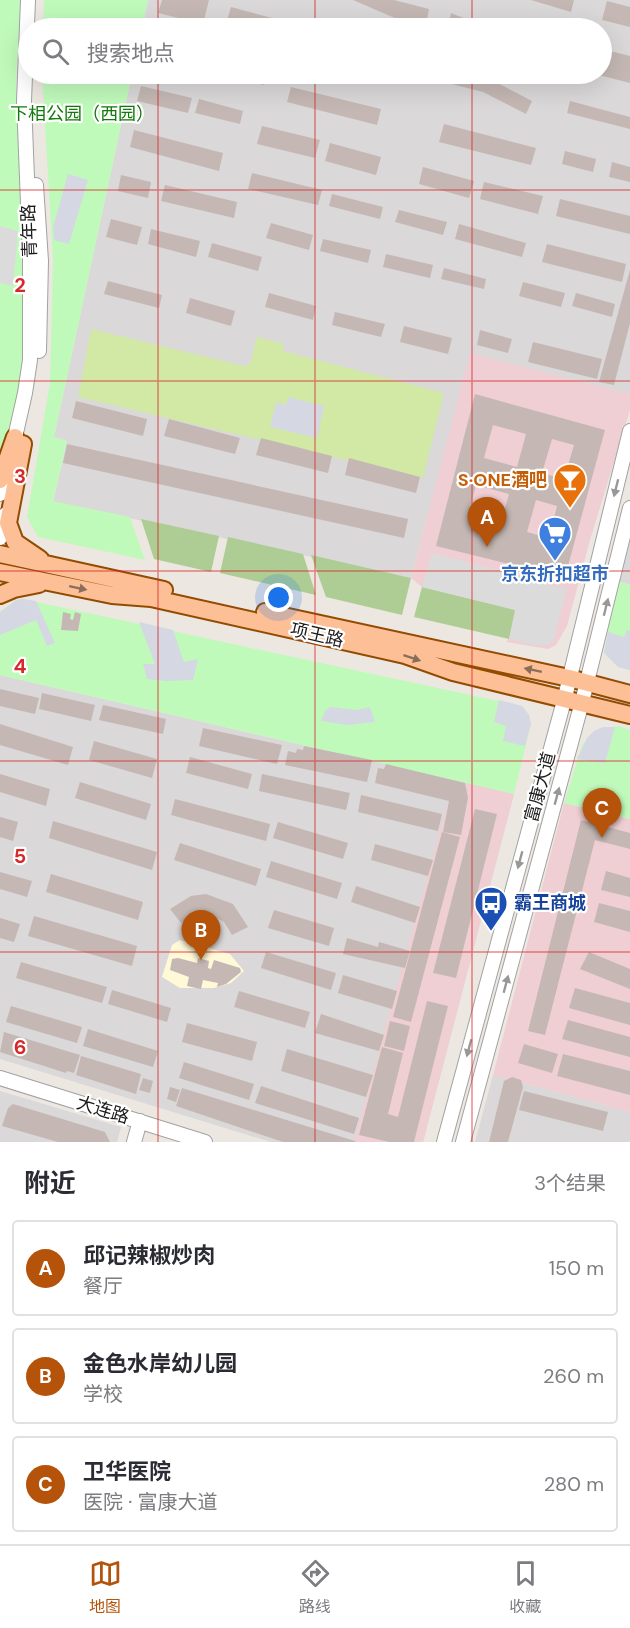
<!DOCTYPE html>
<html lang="zh">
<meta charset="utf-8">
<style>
body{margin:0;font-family:"DM Sans","Noto Sans SC",sans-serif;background:#f2f2f3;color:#2b2b33}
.you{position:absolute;left:279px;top:598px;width:21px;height:21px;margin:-15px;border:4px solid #fff;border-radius:50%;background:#1a73e8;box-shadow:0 0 0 9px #1a73e833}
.badge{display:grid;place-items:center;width:39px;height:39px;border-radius:50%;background:#b45309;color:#fff;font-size:20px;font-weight:700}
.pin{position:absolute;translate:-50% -50px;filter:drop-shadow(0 2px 3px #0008)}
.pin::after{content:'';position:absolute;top:32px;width:21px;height:18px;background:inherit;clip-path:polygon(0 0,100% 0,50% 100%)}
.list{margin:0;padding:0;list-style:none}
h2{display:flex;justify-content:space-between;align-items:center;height:78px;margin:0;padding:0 24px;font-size:26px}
h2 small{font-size:20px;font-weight:400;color:#7c7c81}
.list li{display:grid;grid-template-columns:39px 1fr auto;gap:18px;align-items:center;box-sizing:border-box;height:96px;margin:0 12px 12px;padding:0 12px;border:2px solid #e1e1e2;border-radius:6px}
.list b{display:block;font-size:22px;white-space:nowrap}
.list p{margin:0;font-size:20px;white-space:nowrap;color:#7c7c81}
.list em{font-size:20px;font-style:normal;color:#7c7c81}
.icon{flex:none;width:33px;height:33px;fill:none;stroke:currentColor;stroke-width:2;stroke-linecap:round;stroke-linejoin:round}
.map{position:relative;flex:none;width:630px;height:1142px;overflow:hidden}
.search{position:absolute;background:#fff;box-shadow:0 6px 24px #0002;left:18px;right:18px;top:18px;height:66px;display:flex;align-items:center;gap:15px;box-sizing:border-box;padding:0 21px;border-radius:33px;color:#7c7c81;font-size:22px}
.sheet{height:402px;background:#fff}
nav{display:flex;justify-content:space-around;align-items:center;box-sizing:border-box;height:84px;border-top:2px solid #e1e1e2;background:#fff;font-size:16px;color:#7c7c81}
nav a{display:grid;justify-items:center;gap:3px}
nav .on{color:#b45309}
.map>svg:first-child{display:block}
.residential{fill:#dad8d9}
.commercial{fill:#efcfd3}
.education{fill:#fff9d8}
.grass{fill:#d1e9a5}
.forest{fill:#aecd94}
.park{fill:#c0fabb}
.parking{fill:#dbdbdb}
.plaza{fill:#d5d7e3}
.building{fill:#c5b8b4;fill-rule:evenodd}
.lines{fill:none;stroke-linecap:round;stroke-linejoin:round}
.minor-casing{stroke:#a2a2a2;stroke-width:16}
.major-casing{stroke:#934b00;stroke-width:20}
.minor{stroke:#fff;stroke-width:14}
.major{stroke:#fdc096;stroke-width:16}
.oneway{fill:#989898}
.oneway2{fill:#8c6e58}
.grid{fill:none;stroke:#d62828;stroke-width:1.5;stroke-opacity:0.55}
.labels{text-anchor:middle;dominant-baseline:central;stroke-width:4.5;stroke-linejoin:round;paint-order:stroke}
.park-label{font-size:18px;fill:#12790a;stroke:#fff}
.street-label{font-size:18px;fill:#1b1b1b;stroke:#fff}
.food-label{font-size:18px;font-weight:bold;fill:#c56008;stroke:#fff;text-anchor:end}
.shop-label{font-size:18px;font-weight:bold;fill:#366cbe;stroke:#fff}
.transit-label{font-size:18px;font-weight:bold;fill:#164399;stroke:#fff;text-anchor:start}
.grid-label{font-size:20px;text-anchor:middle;font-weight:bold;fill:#d62828;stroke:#fff;stroke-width:4.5;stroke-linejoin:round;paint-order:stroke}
</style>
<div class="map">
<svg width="630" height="1142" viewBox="0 0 630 1142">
<rect width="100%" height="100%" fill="#ede7e1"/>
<path class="residential" d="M148,0H630V394L470,354L411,578L53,502L67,441L54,437L132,74H602V28H142Z
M630,528V585L617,581Z
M0,675L514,794L423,1142H271L0,1059Z
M493,1075L630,1112V1142H475Z
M0,1091L121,1127L117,1142H0Z"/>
<path class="commercial" d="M470,353L630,394V410L590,540L567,626L556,645L548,649L507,642L515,610L422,587L411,578Z
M454,780L514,794L423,1142H354Z
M564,803L630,819V1112L493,1075Z"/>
<path class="education" d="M180,940L230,954L244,971L231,983L214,988H180L162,977L172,945Z"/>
<path class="grass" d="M91,329L244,366L250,364L257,337L284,344L283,351L444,393L423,478L78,397Z"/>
<path class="forest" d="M141,519L219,536L211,572L154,559Z
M228,537L303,554L316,595L220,573Z
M311,555L411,578L402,615L326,597Z
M422,587L516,610L509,639L414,617Z"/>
<path class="park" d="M0,0H21L16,82L17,126L24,183V360L15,414L0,466Z
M44,0H148L142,28H43Z
M42,74H132L54,437L67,441L53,501L130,517L145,560L38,537L27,517L50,383L53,260Z
M617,581L630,585V670L618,667L604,653Z
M23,599L522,706L529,715L531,724L514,794L0,675V612L16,600Z
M618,726L630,730V819L564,803L582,745L594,731Z"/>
<path class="parking" d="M0,226L18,231L13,286L0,283Z
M432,553L567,589L553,641L548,645H535L509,639L515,610L422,587Z"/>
<path class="plaza" d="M68,174L88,180L69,244L54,240L53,227Z
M288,397L324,406L317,438L270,427L276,402L286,405Z
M23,599L36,601L55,643L47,646L36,620L0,635V612L16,600Z
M139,622L173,630L184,662L198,659L193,680L167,681L147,679L143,664H155Z
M627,630L630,631V670L618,667L604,653L608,632L624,637Z
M499,700L522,706L529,715L531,724L525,746L503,741L506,726L494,722Z
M330,707L357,710L370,707L375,722L347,725L321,721L325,711Z
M603,727H615L605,763L577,759L587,738L594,731Z"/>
<path class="building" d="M162,0H209L203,24L158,13Z
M353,0H394L429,9L426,26L397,19Z
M531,0H574L571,12Z
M607,1L630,7V27L602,20Z
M231,7L287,22L285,28H225Z
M451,13L473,22L502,28H448Z
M602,49L630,56V83L595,74H602Z
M223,74H267L264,85Z
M434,74H472L488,78L532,101L526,114L483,92L432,79Z
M141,86L192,98L188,113L137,101Z
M291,87L381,109L377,125L287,102Z
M199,99L243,111L240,124L195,113Z
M570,101L630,117V129L567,113Z
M444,124L536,148L531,165L439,142Z
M262,126L320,140L315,158L257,144Z
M134,130L223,153L219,171L130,147Z
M330,143L381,157L376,175L325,161Z
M565,151L596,159L593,172L562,164Z
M612,162L630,167V182L609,177Z
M423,167L474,181L469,198L419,184Z
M252,173L322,190L318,205L248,189Z
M121,175L151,182L148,198L118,191Z
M484,182L543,196L538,214L480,199Z
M165,185L237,202L234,218L161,201Z
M332,194L383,207L380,219L329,206Z
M560,199L630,216V234L556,216Z
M399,210L447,222L443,235L395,222Z
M111,219L142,227L137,245L106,237Z
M271,223L313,235L309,250L266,238Z
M459,224L526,243L522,257L455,239Z
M151,229L200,241L196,257L148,244Z
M323,239L371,250L368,263L320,251Z
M212,243L262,257L258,271L208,257Z
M547,244L626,264L622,282L542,262Z
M386,254L433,265L430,278L383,267Z
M444,268L486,279L484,289L441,279Z
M630,270V323L614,385L599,382Z
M108,281L162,295L159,308L104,294Z
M523,282L565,293L561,307L519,296Z
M269,293L316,306L313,320L265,307Z
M576,293L615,304L612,317L572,306Z
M190,298L235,311L231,326L186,313Z
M335,312L385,324L381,337L332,325Z
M404,326L452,338L448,354L400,342Z
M480,330L512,339L508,353L477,345Z
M533,342L602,359L597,379L528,362Z
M475,394L605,430L565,577H552L546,573L436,546ZM493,425L526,434L517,467L484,458ZM552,439L574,445L564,479L542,473ZM476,485L509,494L501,523L468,514ZM536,500L557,506L549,538L527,532Z
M76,401L147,419L143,436L72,418Z
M169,419L240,438L235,454L164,436Z
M261,438L332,456L328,473L256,455Z
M67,444L408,519L404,538L63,463Z
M349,458L420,477L416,493L345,475Z
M63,612L71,614L70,619L73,620L75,612L81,614L78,631L61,630Z
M0,689L39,698L35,714L0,706Z
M42,693L95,705L91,721L39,709Z
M103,705L166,719L163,734L99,720Z
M0,724L73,747L68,765L0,745Z
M203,728L282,745L277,764L199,746Z
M94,741L157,759L152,778L89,760Z
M304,746L372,760L367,782L285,765L288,751L296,753L297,749L303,750Z
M190,757L252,774L248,789L186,773Z
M386,764L465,783L468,798L461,835L443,832L449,801L375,783L378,768L384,769Z
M0,774L50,789L46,806L0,792Z
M262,774L350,793L346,810L259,791Z
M80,782L151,804L146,820L75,798Z
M361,795L442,814L438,831L358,812Z
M175,799L270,824L266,841L171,815Z
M475,809L497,814L456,978L433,973Z
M0,817L18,822L13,841L0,837Z
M581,820L630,833V849L595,840L545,1035L528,1031Z
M53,821L157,852L152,870L49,838Z
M278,822L348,843L343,859L273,838Z
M442,832L460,837L411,1022L393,1017Z
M180,843L261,869L256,886L174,860Z
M375,844L433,860L428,876L371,860Z
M271,861L342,883L337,899L266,877Z
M606,871L630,878V897L601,890Z
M0,872L32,881L27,897L0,889Z
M51,874L143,902L138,920L46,892Z
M356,886L420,907L415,923L351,902Z
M206,894L233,904L248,927L232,935L224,922L208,913H196L181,923L170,909L191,896Z
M599,903L630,911V932L594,922Z
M274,910L334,928L329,946L268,928Z
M34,916L137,946L132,966L28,936Z
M0,918L20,924L14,942L0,938Z
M347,938L378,947L379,942L410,951L405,968L343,954Z
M266,952L336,973L331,990L261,968Z
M589,952L630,969V989L580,969Z
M178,958L197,963L198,958L209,961L208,968L211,969L214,960L240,968L241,972L226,984L217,987L218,983L203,980L201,989L196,988L187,986L189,977L170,970L172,959Z
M21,962L107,987L102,1003L16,978Z
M343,975L397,991L392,1009L338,993Z
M575,988L630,1003V1025L569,1008Z
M112,990L171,1008L167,1022L108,1004Z
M239,991L310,1012L305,1028L234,1007Z
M427,1001L448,1006L414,1142H389L359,1135L382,1047L403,1053L388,1114L398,1117Z
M11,1006L82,1027L77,1043L6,1022Z
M321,1014L384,1035L379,1051L315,1033Z
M568,1020L630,1037V1057L562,1039Z
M390,1021L410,1026L404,1051L384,1046Z
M187,1023L257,1042L252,1061L182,1042Z
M88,1029L158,1051L153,1067L83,1046Z
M4,1032L80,1055L74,1073L67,1071L66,1073L0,1052Z
M524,1044L558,1054L552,1073L518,1063Z
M287,1049L373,1075L366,1097L281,1071Z
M563,1054L630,1071V1095L557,1076Z
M81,1056L141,1074L136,1094L76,1075Z
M184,1062L254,1084L249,1100L179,1078Z
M512,1077L521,1080L523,1087L508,1142H489L504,1081Z
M143,1078L153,1081L150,1093L139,1090Z
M261,1086L359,1118L354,1134L255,1103Z
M170,1087L180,1090L176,1102L167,1099Z
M182,1088L355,1141V1142H283L176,1106Z
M524,1091L608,1112L603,1131L519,1110Z
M13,1104L105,1132L110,1142H58L2,1126L8,1108Z"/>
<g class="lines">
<g class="minor-casing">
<path id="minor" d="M36,185L41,261L39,351
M13,446L25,393L30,360V255L24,101L28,0
M0,494L6,470
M0,538L6,514
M0,1078L205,1142
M134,1142L140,1121
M444,1142L565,697L630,431
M463,1142L582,702L630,508"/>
</g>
<g class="major-casing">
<path id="major" d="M23,444L8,523L15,542L40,559
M0,480L15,437
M0,554L164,590
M0,572L112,595L151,598L405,655L453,672L630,715
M0,595L14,589L39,584
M265,612L569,678L630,694"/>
</g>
<use href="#minor" class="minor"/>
<use href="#major" class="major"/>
</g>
<defs><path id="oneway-solid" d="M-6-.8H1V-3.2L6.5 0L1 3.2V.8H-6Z" transform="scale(1.5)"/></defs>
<g class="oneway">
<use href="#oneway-solid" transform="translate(616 488) rotate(104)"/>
<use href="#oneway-solid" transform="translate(606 607) rotate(-76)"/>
<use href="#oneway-solid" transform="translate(557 796) rotate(-75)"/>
<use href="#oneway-solid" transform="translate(520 860) rotate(105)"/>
<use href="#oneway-solid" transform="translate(506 984) rotate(-75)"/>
<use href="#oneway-solid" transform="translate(469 1048) rotate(105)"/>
</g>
<g class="oneway2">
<use href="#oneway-solid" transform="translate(78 588) rotate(12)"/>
<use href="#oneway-solid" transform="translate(412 658) rotate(18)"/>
<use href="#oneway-solid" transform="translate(533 670) rotate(-168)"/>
</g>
<path class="grid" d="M158,0V28M315,0V28M472,0V28M158,74V1142M315,74V1142M472,74V1142M0,190H630M0,381H630M0,571H630M0,761H630M0,952H630"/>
<defs>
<g id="bar-pin" transform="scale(1.725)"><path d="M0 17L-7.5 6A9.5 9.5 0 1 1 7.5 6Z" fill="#e8710a" stroke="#fff"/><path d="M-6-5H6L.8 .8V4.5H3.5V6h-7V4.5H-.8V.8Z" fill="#fff"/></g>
<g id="supermarket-pin" transform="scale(1.725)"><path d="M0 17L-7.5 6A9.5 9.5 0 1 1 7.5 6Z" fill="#3f7fe0" stroke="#fff"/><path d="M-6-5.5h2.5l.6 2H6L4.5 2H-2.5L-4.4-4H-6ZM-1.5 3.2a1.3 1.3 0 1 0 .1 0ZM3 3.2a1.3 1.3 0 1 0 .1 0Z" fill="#fff"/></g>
<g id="bus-pin" transform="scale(1.725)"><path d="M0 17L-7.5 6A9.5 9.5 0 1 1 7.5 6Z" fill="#1a4fb4" stroke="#fff"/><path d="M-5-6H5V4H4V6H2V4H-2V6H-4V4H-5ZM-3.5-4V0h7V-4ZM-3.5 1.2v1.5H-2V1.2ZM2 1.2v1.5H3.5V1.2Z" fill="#fff"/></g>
</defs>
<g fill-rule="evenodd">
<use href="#bar-pin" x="570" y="480"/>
<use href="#supermarket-pin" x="555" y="533"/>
<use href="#bus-pin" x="491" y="903"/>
</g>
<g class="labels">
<g class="park-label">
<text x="82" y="114">下相公园（西园）</text>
</g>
<g class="street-label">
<text transform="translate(29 231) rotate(-92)">青年路</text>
<text transform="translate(317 635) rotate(13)">项王路</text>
<text transform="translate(540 787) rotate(-75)">富康大道</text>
<text transform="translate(103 1110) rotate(17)">大连路</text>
</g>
<g class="food-label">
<text x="547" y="480">S·ONE酒吧</text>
</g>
<g class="shop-label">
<text x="555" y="574">京东折扣超市</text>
</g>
<g class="transit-label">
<text x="514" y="903">霸王商城</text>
</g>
</g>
<g class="grid-label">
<text x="20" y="292">2</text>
<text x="20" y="483">3</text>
<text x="20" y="673">4</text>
<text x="20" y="863">5</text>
<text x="20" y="1054">6</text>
</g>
</svg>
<div class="you"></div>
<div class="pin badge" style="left:487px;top:547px">A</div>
<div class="pin badge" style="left:201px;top:960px">B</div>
<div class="pin badge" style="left:602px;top:838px">C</div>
<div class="search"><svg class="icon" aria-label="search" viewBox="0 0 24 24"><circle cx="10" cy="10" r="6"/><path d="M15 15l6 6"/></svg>搜索地点</div>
</div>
<section class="sheet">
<h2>附近<small>3个结果</small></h2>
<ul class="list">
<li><span class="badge">A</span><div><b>邱记辣椒炒肉</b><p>餐厅</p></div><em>150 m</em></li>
<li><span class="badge">B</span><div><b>金色水岸幼儿园</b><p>学校</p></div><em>260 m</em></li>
<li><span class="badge">C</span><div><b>卫华医院</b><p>医院 · 富康大道</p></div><em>280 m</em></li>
</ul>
</section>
<nav>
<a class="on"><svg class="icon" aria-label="map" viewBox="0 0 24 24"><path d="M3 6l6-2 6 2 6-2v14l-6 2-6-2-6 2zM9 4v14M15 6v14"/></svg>地图</a>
<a><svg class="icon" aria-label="directions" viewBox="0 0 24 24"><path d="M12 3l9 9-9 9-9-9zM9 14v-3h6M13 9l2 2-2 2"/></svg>路线</a>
<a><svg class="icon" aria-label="saved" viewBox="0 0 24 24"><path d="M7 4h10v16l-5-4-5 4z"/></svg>收藏</a>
</nav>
